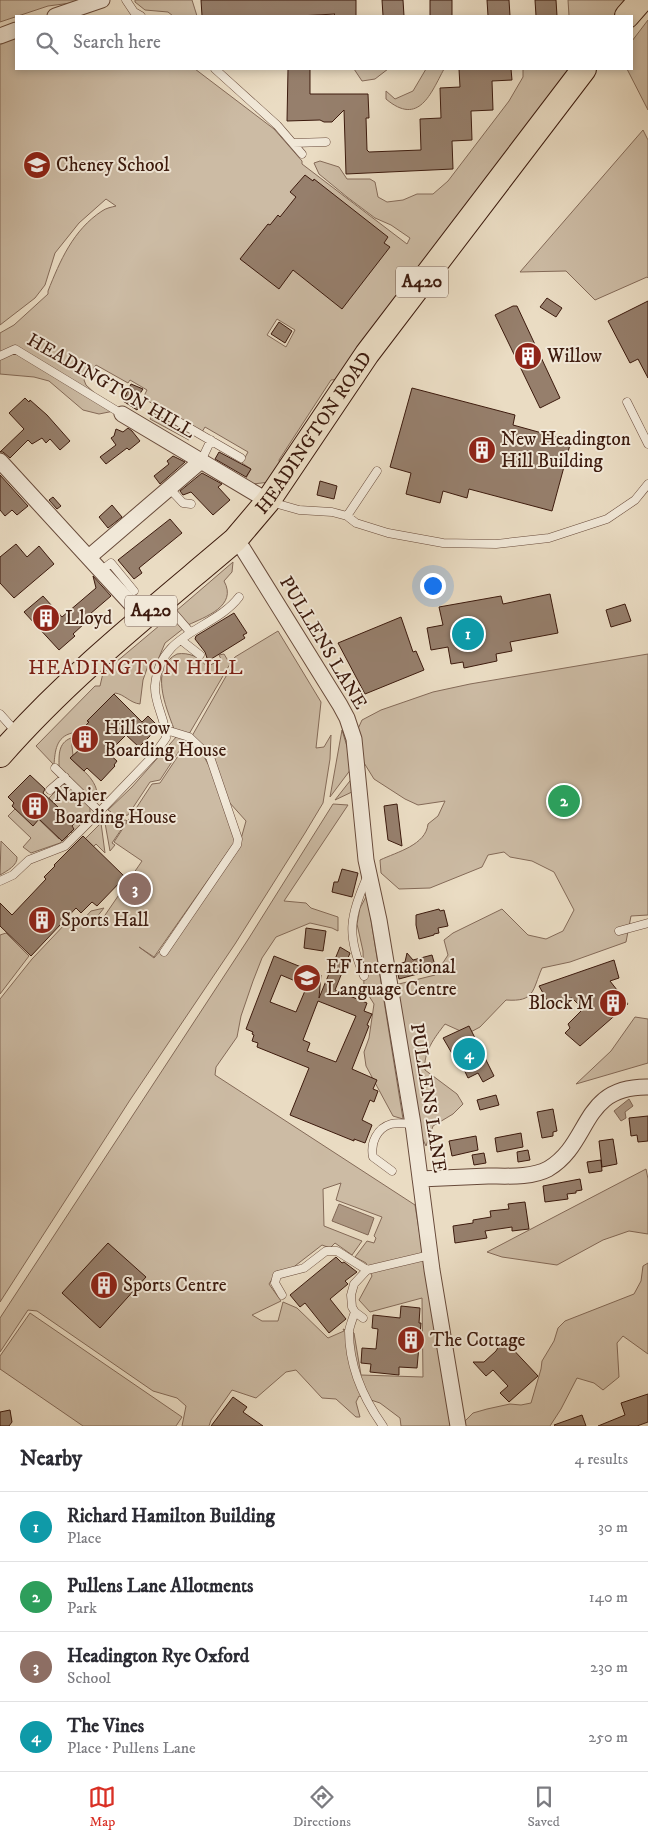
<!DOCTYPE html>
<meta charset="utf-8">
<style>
body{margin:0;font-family:"IM FELL DW Pica",serif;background:#f2f2f3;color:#2b2b33}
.you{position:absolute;left:432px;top:585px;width:18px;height:18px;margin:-12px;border:4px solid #fff;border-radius:50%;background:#1a73e8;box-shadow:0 0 0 8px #1a73e833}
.badge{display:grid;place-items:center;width:32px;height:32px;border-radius:50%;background:#d93025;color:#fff;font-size:16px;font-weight:700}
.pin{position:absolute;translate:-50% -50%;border:2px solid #fff;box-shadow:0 1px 5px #0006}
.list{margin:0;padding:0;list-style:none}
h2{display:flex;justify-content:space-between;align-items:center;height:65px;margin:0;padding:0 20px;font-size:21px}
h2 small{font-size:16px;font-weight:400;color:#7c7c81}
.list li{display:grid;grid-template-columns:32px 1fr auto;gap:15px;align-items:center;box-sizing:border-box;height:70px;padding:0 20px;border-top:1px solid #e1e1e2}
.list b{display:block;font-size:19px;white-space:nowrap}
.list p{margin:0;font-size:16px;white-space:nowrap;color:#7c7c81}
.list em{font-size:16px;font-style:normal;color:#7c7c81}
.icon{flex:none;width:28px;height:28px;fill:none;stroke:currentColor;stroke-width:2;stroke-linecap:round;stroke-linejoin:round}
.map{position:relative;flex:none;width:648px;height:1426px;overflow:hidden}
.search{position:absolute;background:#fff;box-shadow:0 2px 8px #0003;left:15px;right:15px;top:15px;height:55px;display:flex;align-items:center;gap:12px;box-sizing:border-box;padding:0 18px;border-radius:0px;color:#7c7c81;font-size:19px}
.sheet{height:345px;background:#fff}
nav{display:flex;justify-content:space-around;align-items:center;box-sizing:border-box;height:70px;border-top:1px solid #e1e1e2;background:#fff;font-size:14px;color:#7c7c81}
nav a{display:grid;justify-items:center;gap:2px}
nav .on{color:#d93025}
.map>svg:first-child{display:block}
.green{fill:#ccbba4;stroke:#846a58;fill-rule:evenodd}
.water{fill:#af9a85;stroke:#816755}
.building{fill:#967f6c;stroke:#3c1a0d;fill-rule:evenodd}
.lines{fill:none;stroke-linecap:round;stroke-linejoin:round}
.lane-casing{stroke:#684a3a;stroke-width:9}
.street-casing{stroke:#684a3a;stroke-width:17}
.primary-casing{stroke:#3c1a0d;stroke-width:26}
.lane{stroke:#f1e8d8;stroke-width:8}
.street{stroke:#f1e8d8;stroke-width:15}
.primary{stroke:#eadcc3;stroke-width:24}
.labels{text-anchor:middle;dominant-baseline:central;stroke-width:4;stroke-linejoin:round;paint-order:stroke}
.shield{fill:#f1e8d8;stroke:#72584a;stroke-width:1}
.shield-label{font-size:18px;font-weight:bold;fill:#3c1a0d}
.poi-label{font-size:19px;fill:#3c1a0d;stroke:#f1e8d8;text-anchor:start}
.street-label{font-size:19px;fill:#3c1a0d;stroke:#f1e8d8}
.neighbourhood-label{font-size:20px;letter-spacing:1px;fill:#7a1f14;stroke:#f1e8d8}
</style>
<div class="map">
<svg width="648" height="1426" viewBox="0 0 648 1426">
<rect width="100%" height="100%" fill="#eadcc3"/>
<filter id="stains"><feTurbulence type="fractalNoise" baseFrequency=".004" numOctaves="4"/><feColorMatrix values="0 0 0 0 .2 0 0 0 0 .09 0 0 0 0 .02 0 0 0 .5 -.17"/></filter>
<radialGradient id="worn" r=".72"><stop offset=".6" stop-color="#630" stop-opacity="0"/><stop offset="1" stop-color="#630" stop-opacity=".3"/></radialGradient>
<path class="green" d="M0,0H81L71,3L48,6L0,22Z
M135,0H192L197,16H173L168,12L145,10L135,2Z
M568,0H629L615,16H569Z
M648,20V110L627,69H632V41Z
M16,37V69H195L274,129L302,161V164L407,244L410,238L391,225L375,218L347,197L319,174L314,163L320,161L339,167L347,179H370L375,182L378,197L387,202L403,200L417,194H433L448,181L509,101L523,77V69H573L341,379L331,380L279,460L280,465L270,482L253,484L245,480L251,469L242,463L248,452L205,427L202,432L199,431L143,398L147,390L130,380L128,383L96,365L84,380L86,385L114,411L99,414L83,410L49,381L34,377L0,374V333L14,325L48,294V291C60,261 73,230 102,211C106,208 112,207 116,206L106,199L79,223L55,253L45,285L35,298L0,325V43ZM277,319L295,330L286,347L267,335Z
M354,69H388L375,79L362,81Z
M426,69H444C431,93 419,127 386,99V91L395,99L413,91Z
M643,130L648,140V278L647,277L595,300L566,271L520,272Z
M153,413L191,433L189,440L150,419Z
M233,562L232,572L224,581C238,606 205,617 188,625L176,611Z
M172,615L184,628L165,643L157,662L150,660L143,680L140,704C130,703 124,694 115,693L88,721L89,722L75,736L72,733C56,737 55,751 54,765L36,746L95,686H100L103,673Z
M278,631L321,702L316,748L324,747L331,735L330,759L323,803L305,833L235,944L130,1100L0,1302V999L32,959L67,922L82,921L91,911L104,908L96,918L101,921L142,861L114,842L152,784L160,783L188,741L202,753L213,773L236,840L154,957L139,947L154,958L160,951L165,954L239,846L246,821L229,802L212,752L192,736L233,664L231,662L235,657Z
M177,654C189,652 200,657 207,667L221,659L219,655L224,654L230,664L189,734L174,729C166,707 149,668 177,654Z
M648,654V915L631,916L626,942L570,962L542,968C532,991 535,1002 506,1000L480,1027L467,1034L445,1024C435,1037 423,1052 425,1070L457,1094L463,1104L453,1114L433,1126L426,1146L418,1129L395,985L435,975L448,955L444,940L453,933L502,909L528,935L546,939L563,931L574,910L554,872L532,861L510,857L504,852L488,855L482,867L430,888L399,889L381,873L380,860C397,852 426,845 428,824L438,816L445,801L418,805L405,799L374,779L361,758L357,731L362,720L381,710L433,692L470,684Z
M342,730L349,753L351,769L330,797Z
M177,736L187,739L160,780L150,782L128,815L104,819L111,812L108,810L132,787Z
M71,738L73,755L70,758C84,772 100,781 97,802L96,803L59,767C59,755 58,743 71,738Z
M353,777L354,791L335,800Z
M66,784L90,807V816L72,833L69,829L74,823L49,798L62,785Z
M333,804L348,805L284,901L306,903L311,908L338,917V931L332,928L310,923L276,937L262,958L253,981L241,1016L237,1037L216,1067L215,1075L415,1205L451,1426H401L400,1418L380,1403L359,1396L356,1402L360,1417H356L336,1399L322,1398L296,1370L286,1372L256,1398L232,1390L211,1420L209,1426H182L186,1406L177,1398L153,1391L37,1311L28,1310L0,1352V1318L249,938ZM341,1183L336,1200L382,1217L374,1236L376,1238L374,1243L367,1241L355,1257L366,1263L372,1276L359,1300L370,1312L422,1298L423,1377L361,1375L354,1333L343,1329L344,1331L328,1338L297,1308L283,1302L278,1321H262L252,1315L281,1301L269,1284L277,1271L291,1269L322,1245L330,1248L335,1243L352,1255L362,1241L324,1226L323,1189Z
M15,809L32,813L59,839L65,833L68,836L60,843L31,853L23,847L31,838L8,816Z
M126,820L127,821L112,843L115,845L110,851L105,823Z
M101,823L105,853L96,844L93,847L85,839Z
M1,841L17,857C18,865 7,871 0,875Z
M367,895L403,1119L393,1116L366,1066L364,1052L369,1038L374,1004L364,988L363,951L357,924L360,908Z
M6,933L29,956L0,994V935Z
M635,1017L648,1019V1063L576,1084L611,1051Z
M646,1169L648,1179V1234L629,1231L603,1240L557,1265L502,1257L487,1252Z
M648,1263V1354L623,1336L617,1343L619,1377L603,1390L594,1383L577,1378L561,1409L550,1426H465V1421L473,1413L487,1409L510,1404L521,1405L531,1403L541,1369L542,1361L554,1341L558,1328L565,1321L634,1294L641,1281L643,1266Z
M30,1313L182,1417L176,1426H83L0,1369V1356Z"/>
<path class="water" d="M629,1099L633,1106L625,1112L626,1118L621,1121L614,1111Z
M339,1204L374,1218L368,1235L332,1221Z"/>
<path class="building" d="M201,0H356V16H333L335,14L299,16H202Z
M382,0H403L404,16H383Z
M430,0H452V16H430Z
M487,0H509L510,16H488Z
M535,0H556L557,16H536Z
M288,69H310V94H368L369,118H366L367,150L369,152L421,150L420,119L441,118L440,88L460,87L459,69H511L512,80L492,81L493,110L471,111L472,140L452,141L453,169L346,174L344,110L332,122H324L320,120L287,121Z
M305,175L313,181L314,179L388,237L384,243L390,247L342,309L293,270L279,289L240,259L268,224L270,225L278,215L280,217L296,197L290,192Z
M547,298L562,308L556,317L540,307Z
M648,301V378L638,359L630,363L608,321Z
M513,306H517L560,398L540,408L495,315Z
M279,322L292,331L285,343L271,334Z
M131,384L143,389L137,398L143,401L137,410L123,401Z
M412,388L515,415L513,425L571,441L552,511L469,489L467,498L443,491L440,503L406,494L411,473L390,467Z
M25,398L29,402L30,400L47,415L70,441L60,450L50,439L46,443L42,438L32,444L28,440L10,458L3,452H0L24,429L9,413Z
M128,428L132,431L140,441L129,450L127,448L106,464L100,457L116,445L111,438L114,436L116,429L123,432Z
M219,452L251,469L246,477L215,459Z
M173,456L185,462L160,484L154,476L169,464L167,461Z
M202,473L222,484L218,487L230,500L213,515L191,492L183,495L180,491Z
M0,475L28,506L17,515L12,510L5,516L0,510Z
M320,481L337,486L334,499L317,495Z
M53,497L61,506L57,509L49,500Z
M112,505L122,517L108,528L99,517Z
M170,519L182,533L139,568L142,573L134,579L118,560Z
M16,544L27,557L39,546L54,564L14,598L0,583V557Z
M93,576L111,596L83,620L85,623L73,634L75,636L59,650L24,612L43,596L62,617L96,588Z
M550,594L558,633L510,642L512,651L496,654L497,661L464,668L463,662L451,664L448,647L431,650L427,628L443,625L439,607L501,596L503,604Z
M625,604L631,621L611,627L606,610Z
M234,613L247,633L243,635L245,638L208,661L205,652L195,639L196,636Z
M401,617L413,652L416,651L424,670L365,694L338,643Z
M114,694L142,722L148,716L159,727L139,747L126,735L108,753L117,761L114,765L115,766L101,781L87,768L84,771L70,758L79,750L71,741L89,722L87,721Z
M30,775L45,789L43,793L75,823L72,826L74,829L62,841L39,819L33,826L12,806L14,803L8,797Z
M397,804L402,846L388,840L384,806Z
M83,836L125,877L97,906L92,902L81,913L76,908L31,956L0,926V903L12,915L46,879L44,877L55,866L54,865Z
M342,869L358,873L352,897L332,892L334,882H338Z
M439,909L440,911L444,910L448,926L438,928L439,933L434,934V935L419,939L416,925V915Z
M306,928L326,931L323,951L304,948Z
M340,947L350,953L335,990L367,1003L364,1011L372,1014L367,1025L369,1026L352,1069L377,1080L373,1089L378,1091L374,1102L370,1100L362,1120L372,1125L365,1143L354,1139V1141L290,1115L309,1068L257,1047L258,1043L252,1041L254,1035L252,1034L253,1032L246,1029L274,956L321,975L319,998ZM281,975L307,986L296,1012L270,1002ZM318,1001L356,1016L336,1062L307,1051L310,1043L303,1040Z
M407,953L413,960L432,955L436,969L399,979L396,965L405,962Z
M614,960L619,978L610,981L628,1004L580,1046L565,1033L570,1028L568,1024L583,1009L572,998L548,1002L539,986Z
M469,1026L494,1076L483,1082L478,1073L468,1078L460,1061L457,1062L443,1038Z
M496,1095L499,1105L480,1110L477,1100Z
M553,1109L557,1131L553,1132V1136L542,1138L537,1112Z
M648,1116V1141L638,1142L637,1135L631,1136L629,1118Z
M521,1133L523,1147L497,1152L495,1138Z
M476,1136L478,1150L452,1156L449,1141Z
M613,1139L617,1164L602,1167L599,1141Z
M528,1150L530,1160L518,1162L517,1152Z
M484,1153L486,1163L474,1165L472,1155Z
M601,1160L602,1171L589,1173L587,1162Z
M580,1179L582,1190L576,1191V1193L567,1194L568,1199L545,1202L543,1186Z
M525,1202L529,1229L512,1231V1227L485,1231L487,1238L455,1243L453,1226L473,1223V1220L491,1217L490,1211L509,1209L508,1204Z
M108,1243L146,1277L100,1328L62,1293Z
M336,1257L342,1263L344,1262L357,1272L345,1281L348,1284L330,1299L346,1319L329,1333L305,1303L300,1307L290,1295Z
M401,1306L420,1308L419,1323H421L417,1368L399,1367V1375L370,1372L371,1364L361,1363L362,1348L376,1349L378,1329L372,1328L373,1315L400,1318Z
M507,1343L538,1376L509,1402L500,1393L508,1386L493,1370L486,1376L473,1362H484L496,1351L500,1344Z
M648,1394V1422L637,1426H598L625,1415L621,1403Z
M233,1397L247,1407L243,1412L263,1426H211Z
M10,1410L12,1422L9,1426H0V1412Z
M582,1415L586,1426H555L554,1425Z"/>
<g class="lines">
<g class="lane-casing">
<path id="lane" d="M126,0L134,12L141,16
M215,69L277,125L302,154
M293,143L326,142
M0,356L15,349L122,414
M627,402L648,444
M158,410L241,458
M201,461L211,440
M169,488L183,503L191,504
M271,502L299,510L332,512L347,516L356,523L388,533L443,543L496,544L549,538L607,519L635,500L648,484
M347,516L377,471
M102,570L111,563L134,591
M165,603L190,632
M181,640L200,655
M0,714L17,733
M55,768L100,812
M50,790L65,777
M0,881L13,875L29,860L65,846L104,807L154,755L166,738C166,719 154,704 155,686C159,632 214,630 239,597
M619,931L648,923
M164,952L237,845L238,839L210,757L189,737L166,730
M364,976C346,933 350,918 367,877
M392,1171L373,1157C370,1143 377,1128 391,1124C398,1122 406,1124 413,1124
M282,1295L275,1283L277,1275L304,1268L326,1251H337L367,1270
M355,1312C353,1318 350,1325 349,1331C349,1366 363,1398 383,1426
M363,1318L355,1312L352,1307L351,1295L354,1284L367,1270L430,1255"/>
</g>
<g class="street-casing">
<path id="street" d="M55,16L102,0
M0,36L16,30
M122,414L268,501
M0,461L143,617
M235,540L243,549L340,705L347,718L354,739L366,860L379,920L413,1124L432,1270L458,1426
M89,557L201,461
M420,1179C443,1178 465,1177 488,1176C507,1176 531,1178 548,1169C592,1143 580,1086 648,1087"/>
</g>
<g class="primary-casing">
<g id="primary">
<path d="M627,16L641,0"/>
<path id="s1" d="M0,755C70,675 154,609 235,540L268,501L367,354L584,69"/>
</g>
</g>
<use href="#lane" class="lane"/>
<use href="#street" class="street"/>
<use href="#primary" class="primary"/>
</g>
<defs>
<g id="school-disc" transform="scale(1.4375)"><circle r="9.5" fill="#8f2418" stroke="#f1e8d8"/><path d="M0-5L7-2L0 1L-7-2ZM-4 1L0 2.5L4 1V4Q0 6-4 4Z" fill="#fff"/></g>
<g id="building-disc" transform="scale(1.4375)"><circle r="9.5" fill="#8f2418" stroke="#f1e8d8"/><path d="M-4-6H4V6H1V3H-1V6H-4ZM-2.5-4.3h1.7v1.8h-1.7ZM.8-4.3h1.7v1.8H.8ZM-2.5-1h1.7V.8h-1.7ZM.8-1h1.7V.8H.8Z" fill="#fff"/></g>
<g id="university-disc" transform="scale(1.4375)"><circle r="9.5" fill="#8f2418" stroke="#f1e8d8"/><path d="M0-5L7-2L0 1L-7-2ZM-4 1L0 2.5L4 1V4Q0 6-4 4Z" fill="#fff"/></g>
</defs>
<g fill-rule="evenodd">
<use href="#school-disc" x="37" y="165"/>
<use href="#building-disc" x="528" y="356"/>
<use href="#building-disc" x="482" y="450"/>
<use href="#building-disc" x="46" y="618"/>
<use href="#building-disc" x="85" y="739"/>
<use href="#building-disc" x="35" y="806"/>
<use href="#building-disc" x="42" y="920"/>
<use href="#university-disc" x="307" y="978"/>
<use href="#building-disc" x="613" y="1003"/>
<use href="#building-disc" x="104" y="1285"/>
<use href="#building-disc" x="411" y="1340"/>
</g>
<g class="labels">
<g class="shield">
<rect x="396" y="266.5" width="52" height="31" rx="4"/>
<rect x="125" y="595.5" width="52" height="31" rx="4"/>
</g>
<g class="shield-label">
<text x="422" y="282">A420</text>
<text x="151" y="611">A420</text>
</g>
<g class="poi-label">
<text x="56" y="165">Cheney School</text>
<text x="547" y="356">Willow</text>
<text x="501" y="439">New Headington<tspan x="501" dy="22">Hill Building</tspan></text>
<text x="65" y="618">Lloyd</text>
<text x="104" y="728">Hillstow<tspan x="104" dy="22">Boarding House</tspan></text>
<text x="54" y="795">Napier<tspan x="54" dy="22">Boarding House</tspan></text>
<text x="61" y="920">Sports Hall</text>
<text x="326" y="967">EF International<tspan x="326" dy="22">Language Centre</tspan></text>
<text x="594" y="1003" text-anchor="end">Block M</text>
<text x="123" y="1285">Sports Centre</text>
<text x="430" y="1340">The Cottage</text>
</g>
<g class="street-label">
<text transform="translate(111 386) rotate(30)">HEADINGTON HILL</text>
<text stroke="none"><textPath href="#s1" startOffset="452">HEADINGTON ROAD</textPath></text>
<text transform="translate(323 643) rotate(59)">PULLENS LANE</text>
<text transform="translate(428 1098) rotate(81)">PULLENS LANE</text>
</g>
<g class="neighbourhood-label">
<text x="136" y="668">HEADINGTON HILL</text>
</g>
</g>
<rect width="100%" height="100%" filter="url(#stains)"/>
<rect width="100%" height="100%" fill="url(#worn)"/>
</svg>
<div class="you"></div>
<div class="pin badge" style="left:468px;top:634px;background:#0f9aa8">1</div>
<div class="pin badge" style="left:564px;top:801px;background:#2e9e5b">2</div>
<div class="pin badge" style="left:135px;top:889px;background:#8d6e63">3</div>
<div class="pin badge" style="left:469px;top:1054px;background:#0f9aa8">4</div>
<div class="search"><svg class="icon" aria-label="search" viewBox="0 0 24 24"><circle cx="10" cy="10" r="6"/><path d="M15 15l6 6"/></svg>Search here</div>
</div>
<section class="sheet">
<h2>Nearby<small>4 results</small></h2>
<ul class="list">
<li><span class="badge" style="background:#0f9aa8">1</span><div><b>Richard Hamilton Building</b><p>Place</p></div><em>30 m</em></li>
<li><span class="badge" style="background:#2e9e5b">2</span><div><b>Pullens Lane Allotments</b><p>Park</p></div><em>140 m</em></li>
<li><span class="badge" style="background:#8d6e63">3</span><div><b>Headington Rye Oxford</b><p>School</p></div><em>230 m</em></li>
<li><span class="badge" style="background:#0f9aa8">4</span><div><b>The Vines</b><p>Place · Pullens Lane</p></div><em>250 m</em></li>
</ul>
</section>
<nav>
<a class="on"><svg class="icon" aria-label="map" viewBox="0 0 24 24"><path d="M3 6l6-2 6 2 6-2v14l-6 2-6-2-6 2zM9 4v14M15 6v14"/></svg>Map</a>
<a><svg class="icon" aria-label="directions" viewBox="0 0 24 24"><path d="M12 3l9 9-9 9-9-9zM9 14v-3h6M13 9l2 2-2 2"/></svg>Directions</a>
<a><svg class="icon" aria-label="saved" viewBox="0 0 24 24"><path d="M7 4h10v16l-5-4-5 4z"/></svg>Saved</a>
</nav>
